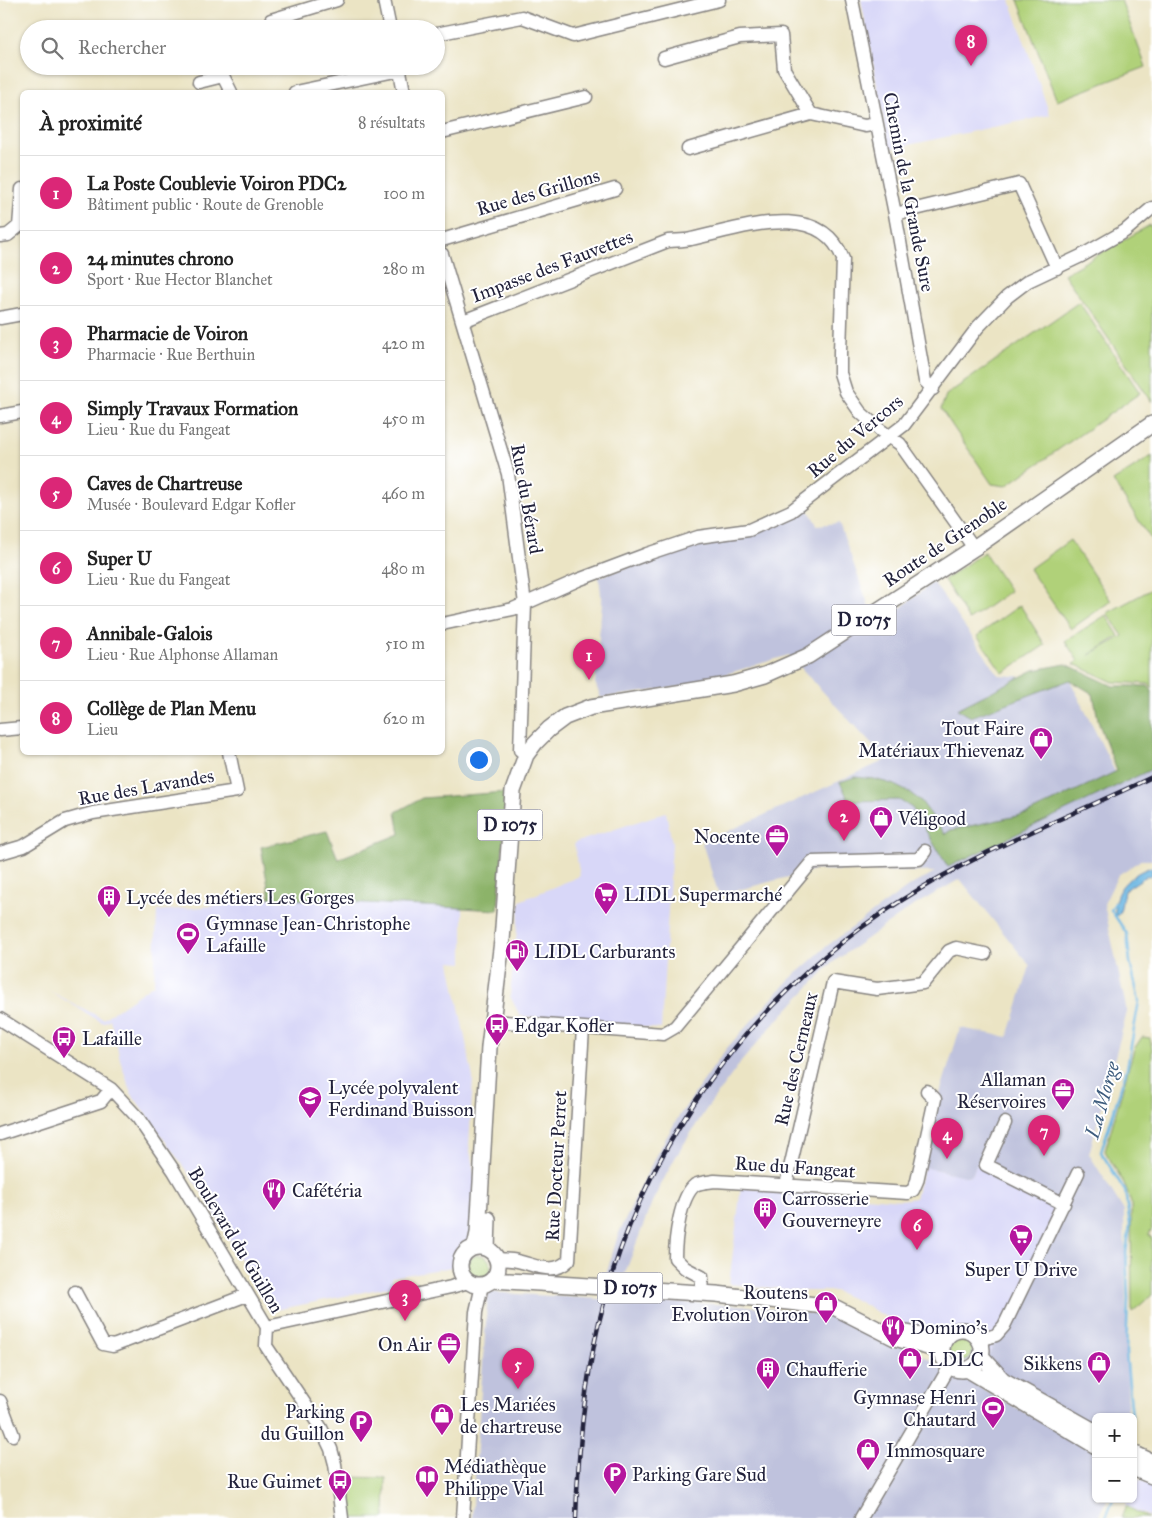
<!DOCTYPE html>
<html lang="fr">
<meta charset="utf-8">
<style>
body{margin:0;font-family:"IM FELL Great Primer",serif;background:#f6f6f6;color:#222}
.controls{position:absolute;right:15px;bottom:15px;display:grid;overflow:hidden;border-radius:8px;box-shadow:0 1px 4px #0004}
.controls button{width:45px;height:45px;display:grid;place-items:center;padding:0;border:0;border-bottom:1px solid #e0e0e0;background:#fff;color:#222;font:25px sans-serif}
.you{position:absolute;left:478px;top:759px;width:18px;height:18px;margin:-12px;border:4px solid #fff;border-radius:50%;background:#1a73e8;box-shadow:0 0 0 8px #1a73e833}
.badge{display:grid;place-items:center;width:32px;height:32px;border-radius:50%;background:#db2777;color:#fff;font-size:16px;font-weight:700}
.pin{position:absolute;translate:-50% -41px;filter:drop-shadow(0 1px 2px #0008)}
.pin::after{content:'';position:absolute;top:26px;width:18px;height:15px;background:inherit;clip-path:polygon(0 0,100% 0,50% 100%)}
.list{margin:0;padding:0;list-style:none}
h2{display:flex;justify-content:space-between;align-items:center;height:65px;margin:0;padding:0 20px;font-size:21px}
h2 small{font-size:16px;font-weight:400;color:#767676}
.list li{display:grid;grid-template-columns:32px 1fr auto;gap:15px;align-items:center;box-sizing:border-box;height:75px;padding:0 20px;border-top:1px solid #e0e0e0}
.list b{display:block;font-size:19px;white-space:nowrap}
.list p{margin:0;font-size:16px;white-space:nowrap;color:#767676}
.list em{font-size:16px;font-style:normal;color:#767676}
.icon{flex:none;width:28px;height:28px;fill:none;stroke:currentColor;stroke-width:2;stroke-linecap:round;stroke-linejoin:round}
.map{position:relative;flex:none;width:1152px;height:1518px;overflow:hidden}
.search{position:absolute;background:#fff;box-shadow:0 1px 4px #0004;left:20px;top:20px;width:425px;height:55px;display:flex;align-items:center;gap:12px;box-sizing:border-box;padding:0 18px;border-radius:28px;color:#767676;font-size:19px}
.panel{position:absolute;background:#fff;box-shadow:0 1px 4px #0004;left:20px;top:90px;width:425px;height:665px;border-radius:8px}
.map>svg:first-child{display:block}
.built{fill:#d8d7f8}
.industrial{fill:#bfc2dd}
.green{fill:#b0d179;stroke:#697a5a}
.forest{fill:#8cb369;stroke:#576a52}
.water{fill:#69b5e2;stroke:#466c8e}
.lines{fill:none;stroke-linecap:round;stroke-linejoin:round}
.stream{stroke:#69b5e2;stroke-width:2.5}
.minor-casing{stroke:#868380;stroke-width:15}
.major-casing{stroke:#868380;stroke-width:18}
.minor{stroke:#fff;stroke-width:12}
.major{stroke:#fff;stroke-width:15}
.rail-casing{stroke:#22223b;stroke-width:4.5}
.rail{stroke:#fff;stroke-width:2.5;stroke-dasharray:8;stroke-linecap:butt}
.labels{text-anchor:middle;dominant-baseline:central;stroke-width:4;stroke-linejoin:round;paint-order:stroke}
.shield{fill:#fff;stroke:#646476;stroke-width:1}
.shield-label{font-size:18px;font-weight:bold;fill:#22223b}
.street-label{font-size:19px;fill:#22223b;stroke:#fff}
.poi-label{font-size:19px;fill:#22223b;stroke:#fff;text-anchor:start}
.water-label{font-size:20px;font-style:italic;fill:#3e5d7e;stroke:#fff}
</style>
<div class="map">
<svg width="1152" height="1518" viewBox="0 0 1152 1518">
<rect width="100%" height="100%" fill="#fff"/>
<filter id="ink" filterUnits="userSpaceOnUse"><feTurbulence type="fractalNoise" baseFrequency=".02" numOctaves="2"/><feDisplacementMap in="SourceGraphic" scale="10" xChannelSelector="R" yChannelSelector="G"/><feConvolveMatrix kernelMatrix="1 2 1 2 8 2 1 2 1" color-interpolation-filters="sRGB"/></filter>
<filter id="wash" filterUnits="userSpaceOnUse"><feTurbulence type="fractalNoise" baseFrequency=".0096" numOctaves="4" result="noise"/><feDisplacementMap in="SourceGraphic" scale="20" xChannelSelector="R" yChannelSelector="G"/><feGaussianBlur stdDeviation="1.12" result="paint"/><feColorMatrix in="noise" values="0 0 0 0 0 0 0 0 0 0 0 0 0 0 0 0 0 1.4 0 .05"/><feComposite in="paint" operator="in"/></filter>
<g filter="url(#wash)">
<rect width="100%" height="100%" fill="#ebe4c4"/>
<path class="built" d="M861,0H1010L1050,115L889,149Z
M666,812L672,843L661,1029L520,1016L510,996L520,901L580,876L574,843Z
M285,889L458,896L463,910V963L450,962L473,1078L469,1146L476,1183L469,1243L459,1250L453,1259L452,1267L392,1277L393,1286L271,1311L203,1194L131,1093L121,1063L110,1019L103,1023L48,990L103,1019L154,984L157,911L225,905L270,898Z
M977,1163L1067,1208L980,1371L858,1301L835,1291H804L729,1284L741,1187L901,1200L915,1198L924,1167L966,1176L972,1175Z
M1140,1479L1152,1486V1518L1125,1505L1128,1499H1133V1491Z"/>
<path class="industrial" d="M806,505L817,525L839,523L869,607L840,627L878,626L933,582L999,675L1070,680L1121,784L1152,769V860H1141L1118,875L1104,904L1127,1012L1089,1154L1124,1211L1128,1417H1096V1428L980,1371L1067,1208L977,1163L972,1175L965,1176L924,1167L923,1165L941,1090L960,1028L1008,1037L1030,966L960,879L910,908L832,963L771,1027L741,1062L705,1111L675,1158L652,1202L624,1276L606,1275L618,1235L656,1155L679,1116L726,1049L788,981L827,946L908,887L935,872L815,870L719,895L702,843L886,760L789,655L687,686L601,698L595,683L602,603L599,577L702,541L747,534L779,524Z
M488,1292L615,1300L739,1305L843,1317L920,1354L1096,1452V1499H1107L1099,1518H472Z"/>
<path class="green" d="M1018,0H1121L1146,67L1057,101Z
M1150,225L1152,228V402L1064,274Z
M1079,302L1140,393L1006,486L992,484L941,409L946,395Z
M1152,456V541L1113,481Z
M1070,540L1111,601L1071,629L1029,569Z
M984,552L1010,591L969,620L944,580Z
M1152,589V688L1149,684L1113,682L1074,664L1078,661L1065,641L1106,615L1119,636L1089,655L1123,636L1107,613Z
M1020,605L1045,645L1003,673L977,636Z
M1142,1037L1150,1038L1152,1049V1229L1148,1235L1152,1238V1295L1132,1312L1131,1203L1124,1183L1105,1151L1134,1049Z
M467 1267a12 12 0 1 1 24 0a12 12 0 1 1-24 0Z
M949 1350a12 12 0 1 1 24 0a12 12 0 1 1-24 0Z
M345,1477L386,1478L385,1518H350Z
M1126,1506L1148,1518H1121Z"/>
<path class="forest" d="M1066,664L1113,686H1148L1152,691V769L948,867L912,808L899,800L849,801L840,782L855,777L874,779L892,784L910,793L921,801L945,834L951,830L1027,814L1117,771L1099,724L1093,694L1070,680L971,717L957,709L1034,670Z
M507,792L498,910L270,898L261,847L327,831L338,859L400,834L396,812L422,798Z"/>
<path class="water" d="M1152,867V875L1143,878L1124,891L1120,913L1116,916C1109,892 1131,873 1152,867Z"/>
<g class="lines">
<path class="stream" d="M1115,903L1111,910L1127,934L1130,962L1139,1001L1127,1068L1101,1152L1125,1191L1130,1225L1126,1252L1128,1298L1126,1353L1132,1417
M1106,1518L1113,1499"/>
</g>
</g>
<g filter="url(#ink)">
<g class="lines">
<g class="minor-casing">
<path id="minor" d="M384,0L390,29
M852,0L895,214L925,381L933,389
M271,20L337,0
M436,34L522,17L573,36L719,0
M664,58L740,37L781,35L784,69L811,114
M399,66L404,92
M199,82L223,76L231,92
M295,92L400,70
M442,132L586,97
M688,149L811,114L865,126L877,124
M895,214L1019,184L1057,268
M0,236L8,235L19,226L22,189
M442,240L615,189
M442,254L508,474L525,604L520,750L526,755
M0,318L22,314
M463,321L668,241C675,240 683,241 691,239C736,230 820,197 843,259L840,352V373L846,392L860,412L880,430L900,444L974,548
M0,416L22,412
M442,624L513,609L578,580L647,554L698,537L749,530L791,511L904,425L978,327L1007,297L1028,281L1081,256L1125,231L1152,208
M0,730L22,728
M0,853L24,846L65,821L93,813L237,791L229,752
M0,1019L111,1089L138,1118L174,1171L267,1327L266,1346L321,1428L331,1449L335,1464L342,1518
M492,1021L663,1034L675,1027L812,862L919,859L925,851
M1005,1123L986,1165L1064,1204
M0,1134L101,1101L111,1089
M786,1185L833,982L877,989L923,983L949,951L956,948L985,954
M497,1259C503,1260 510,1259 517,1261C536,1265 553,1276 569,1260L583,1028
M75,1292L103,1344L113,1346L247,1295
M701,1293L702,1277L685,1268L675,1258C675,1239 680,1197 695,1185C700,1182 709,1182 715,1181L908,1193L913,1190L917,1181L935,1099L927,1091
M267,1327L451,1287L468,1282
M980,1340L996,1335L1004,1326L1078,1173
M0,1401L13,1435
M463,1518L476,1312L482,1285
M861,1518L950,1366"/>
</g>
<g class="major-casing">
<path id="major" d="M460 1266a19 19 0 1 1 38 0a19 19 0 1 1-38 0Z
M475,1247L478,1233L489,1047L502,941L513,791L526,755L535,743L549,729L565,717L591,707L733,684L765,675L808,656L974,548L1152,424
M487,1249L488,1219
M492,1280L716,1294L834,1307L895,1338L935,1349L942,1354
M942 1350a20 20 0 1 1 40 0a20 20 0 1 1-40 0Z
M907,1333L922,1336L948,1335
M981,1356L1003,1380L1096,1432
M967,1369L1096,1446
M1133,1453L1152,1462
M1133,1468L1152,1476"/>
</g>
<use href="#minor" class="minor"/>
<use href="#major" class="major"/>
<g class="rail-casing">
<path id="rail" d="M576,1518C578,1452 584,1386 599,1322C640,1148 751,995 902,900C980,850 1069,817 1152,777"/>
</g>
<use href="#rail" class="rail"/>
</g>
</g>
<defs>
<g id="shop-pin" transform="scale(1.25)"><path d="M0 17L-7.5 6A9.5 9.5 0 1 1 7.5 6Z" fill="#b5179e" stroke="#fff"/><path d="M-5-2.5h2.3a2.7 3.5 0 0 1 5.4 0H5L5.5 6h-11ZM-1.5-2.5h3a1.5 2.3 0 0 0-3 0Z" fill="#fff"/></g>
<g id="office-pin" transform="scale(1.25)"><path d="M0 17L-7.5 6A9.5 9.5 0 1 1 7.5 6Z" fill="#b5179e" stroke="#fff"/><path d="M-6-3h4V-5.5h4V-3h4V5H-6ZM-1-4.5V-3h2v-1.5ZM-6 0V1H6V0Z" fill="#fff"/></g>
<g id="supermarket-pin" transform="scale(1.25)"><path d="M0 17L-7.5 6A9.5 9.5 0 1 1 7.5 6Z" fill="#b5179e" stroke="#fff"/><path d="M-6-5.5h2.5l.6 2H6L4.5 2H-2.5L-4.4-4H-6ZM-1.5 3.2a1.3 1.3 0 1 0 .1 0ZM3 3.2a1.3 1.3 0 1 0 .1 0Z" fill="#fff"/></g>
<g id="building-pin" transform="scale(1.25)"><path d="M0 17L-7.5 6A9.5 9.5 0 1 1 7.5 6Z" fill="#b5179e" stroke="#fff"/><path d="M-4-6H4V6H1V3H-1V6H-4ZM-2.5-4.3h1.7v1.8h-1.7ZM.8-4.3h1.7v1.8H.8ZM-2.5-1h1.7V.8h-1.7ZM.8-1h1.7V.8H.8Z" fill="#fff"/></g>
<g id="stadium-pin" transform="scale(1.25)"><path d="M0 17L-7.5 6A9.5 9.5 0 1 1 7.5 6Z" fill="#b5179e" stroke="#fff"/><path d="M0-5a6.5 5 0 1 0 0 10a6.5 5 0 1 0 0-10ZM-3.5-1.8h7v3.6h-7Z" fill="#fff"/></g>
<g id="fuel-pin" transform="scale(1.25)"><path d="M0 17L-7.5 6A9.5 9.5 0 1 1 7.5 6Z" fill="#b5179e" stroke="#fff"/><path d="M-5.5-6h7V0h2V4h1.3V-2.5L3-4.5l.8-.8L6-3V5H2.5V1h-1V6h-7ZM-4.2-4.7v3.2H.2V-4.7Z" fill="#fff"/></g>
<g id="bus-pin" transform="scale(1.25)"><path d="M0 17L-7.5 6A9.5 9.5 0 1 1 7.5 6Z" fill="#b5179e" stroke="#fff"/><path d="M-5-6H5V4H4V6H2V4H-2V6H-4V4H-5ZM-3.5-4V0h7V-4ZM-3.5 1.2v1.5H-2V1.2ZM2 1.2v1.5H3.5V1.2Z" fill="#fff"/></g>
<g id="school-pin" transform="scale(1.25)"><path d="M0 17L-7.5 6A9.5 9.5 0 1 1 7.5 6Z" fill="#b5179e" stroke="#fff"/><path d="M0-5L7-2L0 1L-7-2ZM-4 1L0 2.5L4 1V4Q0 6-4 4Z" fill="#fff"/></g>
<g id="restaurant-pin" transform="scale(1.25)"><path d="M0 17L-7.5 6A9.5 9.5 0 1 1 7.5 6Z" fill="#b5179e" stroke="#fff"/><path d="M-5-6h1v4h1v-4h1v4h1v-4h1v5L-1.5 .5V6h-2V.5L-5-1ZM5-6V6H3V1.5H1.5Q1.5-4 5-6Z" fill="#fff"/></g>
<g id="parking-pin" transform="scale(1.25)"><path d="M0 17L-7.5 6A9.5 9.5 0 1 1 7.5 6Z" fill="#b5179e" stroke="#fff"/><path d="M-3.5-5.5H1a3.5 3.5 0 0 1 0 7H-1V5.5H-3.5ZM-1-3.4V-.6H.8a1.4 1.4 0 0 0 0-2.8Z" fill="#fff"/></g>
<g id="library-pin" transform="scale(1.25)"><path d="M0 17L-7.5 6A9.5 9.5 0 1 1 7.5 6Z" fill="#b5179e" stroke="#fff"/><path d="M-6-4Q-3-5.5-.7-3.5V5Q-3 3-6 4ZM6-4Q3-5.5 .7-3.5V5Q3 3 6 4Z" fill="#fff"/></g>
</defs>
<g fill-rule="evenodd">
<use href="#shop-pin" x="1041" y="739"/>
<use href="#shop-pin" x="881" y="818"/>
<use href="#office-pin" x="777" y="836"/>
<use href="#supermarket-pin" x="606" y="894"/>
<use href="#building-pin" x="109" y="897"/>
<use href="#stadium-pin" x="188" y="934"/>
<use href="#fuel-pin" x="517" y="951"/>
<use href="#bus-pin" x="497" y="1025"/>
<use href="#bus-pin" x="64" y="1038"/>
<use href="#office-pin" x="1063" y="1090"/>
<use href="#school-pin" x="310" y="1098"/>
<use href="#restaurant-pin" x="274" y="1190"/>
<use href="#building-pin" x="765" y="1209"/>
<use href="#supermarket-pin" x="1021" y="1236"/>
<use href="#shop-pin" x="826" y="1303"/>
<use href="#restaurant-pin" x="893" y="1327"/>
<use href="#office-pin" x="449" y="1344"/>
<use href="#shop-pin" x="910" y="1359"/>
<use href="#shop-pin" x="1099" y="1363"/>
<use href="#building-pin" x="768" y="1369"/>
<use href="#stadium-pin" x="993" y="1408"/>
<use href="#shop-pin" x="442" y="1415"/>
<use href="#parking-pin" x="361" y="1422"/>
<use href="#shop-pin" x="868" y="1450"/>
<use href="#parking-pin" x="615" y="1474"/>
<use href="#library-pin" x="427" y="1477"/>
<use href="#bus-pin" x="340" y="1481"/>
</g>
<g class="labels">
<g class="shield">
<rect x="831.5" y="604.5" width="65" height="31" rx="4"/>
<rect x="477.5" y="809.5" width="65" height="31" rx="4"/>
<rect x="597.5" y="1272.5" width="65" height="31" rx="4"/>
</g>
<g class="shield-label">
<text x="864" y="620">D 1075</text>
<text x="510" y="825">D 1075</text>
<text x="630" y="1288">D 1075</text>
</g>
<g class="street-label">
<text transform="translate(538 192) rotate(-16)">Rue des Grillons</text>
<text transform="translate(909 192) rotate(79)">Chemin de la Grande Sure</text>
<text transform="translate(552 266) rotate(-21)">Impasse des Fauvettes</text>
<text transform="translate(855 436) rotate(-40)">Rue du Vercors</text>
<text transform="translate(527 499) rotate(80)">Rue du Bérard</text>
<text transform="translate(945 542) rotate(-34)">Route de Grenoble</text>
<text transform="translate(146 787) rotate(-10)">Rue des Lavandes</text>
<text transform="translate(796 1059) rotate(-77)">Rue des Cerneaux</text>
<text transform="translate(556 1166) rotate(-87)">Rue Docteur Perret</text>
<text transform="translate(795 1167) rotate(4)">Rue du Fangeat</text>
<text transform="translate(236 1240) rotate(59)">Boulevard du Guillon</text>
</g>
<g class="poi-label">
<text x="1024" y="728" text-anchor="end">Tout Faire<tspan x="1024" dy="22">Matériaux Thievenaz</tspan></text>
<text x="898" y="818">Véligood</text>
<text x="760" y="836" text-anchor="end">Nocente</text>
<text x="624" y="894">LIDL Supermarché</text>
<text x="126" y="897">Lycée des métiers Les Gorges</text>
<text x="206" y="923">Gymnase Jean-Christophe<tspan x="206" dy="22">Lafaille</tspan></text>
<text x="534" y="951">LIDL Carburants</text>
<text x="514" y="1025">Edgar Kofler</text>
<text x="82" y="1038">Lafaille</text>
<text x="1046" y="1079" text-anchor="end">Allaman<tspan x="1046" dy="22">Réservoires</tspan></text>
<text x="328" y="1087">Lycée polyvalent<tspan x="328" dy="22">Ferdinand Buisson</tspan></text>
<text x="292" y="1190">Cafétéria</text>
<text x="782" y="1198">Carrosserie<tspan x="782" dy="22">Gouverneyre</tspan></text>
<text x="1021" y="1269" text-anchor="middle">Super U Drive</text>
<text x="808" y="1292" text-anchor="end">Routens<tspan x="808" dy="22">Evolution Voiron</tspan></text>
<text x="910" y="1327">Domino's</text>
<text x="432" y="1344" text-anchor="end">On Air</text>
<text x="928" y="1359">LDLC</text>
<text x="1082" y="1363" text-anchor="end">Sikkens</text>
<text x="786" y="1369">Chaufferie</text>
<text x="976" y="1397" text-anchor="end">Gymnase Henri<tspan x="976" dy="22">Chautard</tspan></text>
<text x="460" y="1404">Les Mariées<tspan x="460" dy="22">de chartreuse</tspan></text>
<text x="344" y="1411" text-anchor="end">Parking<tspan x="344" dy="22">du Guillon</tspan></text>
<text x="886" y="1450">Immosquare</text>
<text x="444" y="1466">Médiathèque<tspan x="444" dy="22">Philippe Vial</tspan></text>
<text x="632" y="1474">Parking Gare Sud</text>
<text x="322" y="1481" text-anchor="end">Rue Guimet</text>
</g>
<g class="water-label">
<text transform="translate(1102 1100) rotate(-74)">La Morge</text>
</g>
</g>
</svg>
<div class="controls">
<button>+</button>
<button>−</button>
</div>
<div class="you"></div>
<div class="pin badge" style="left:589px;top:680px">1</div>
<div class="pin badge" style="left:844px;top:841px">2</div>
<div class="pin badge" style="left:405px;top:1321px">3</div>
<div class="pin badge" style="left:947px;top:1159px">4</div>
<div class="pin badge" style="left:518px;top:1389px">5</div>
<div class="pin badge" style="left:917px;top:1250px">6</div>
<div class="pin badge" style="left:1044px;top:1156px">7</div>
<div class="pin badge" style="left:971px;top:66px">8</div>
<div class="search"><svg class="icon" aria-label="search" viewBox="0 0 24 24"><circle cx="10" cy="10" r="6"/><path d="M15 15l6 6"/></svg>Rechercher</div>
<section class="panel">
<h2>À proximité<small>8 résultats</small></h2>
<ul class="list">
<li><span class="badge">1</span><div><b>La Poste Coublevie Voiron PDC2</b><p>Bâtiment public · Route de Grenoble</p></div><em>100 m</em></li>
<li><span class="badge">2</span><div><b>24 minutes chrono</b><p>Sport · Rue Hector Blanchet</p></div><em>280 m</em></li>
<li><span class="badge">3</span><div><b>Pharmacie de Voiron</b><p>Pharmacie · Rue Berthuin</p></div><em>420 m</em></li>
<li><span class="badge">4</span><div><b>Simply Travaux Formation</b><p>Lieu · Rue du Fangeat</p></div><em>450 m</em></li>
<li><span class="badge">5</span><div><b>Caves de Chartreuse</b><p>Musée · Boulevard Edgar Kofler</p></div><em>460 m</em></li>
<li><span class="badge">6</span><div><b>Super U</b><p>Lieu · Rue du Fangeat</p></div><em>480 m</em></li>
<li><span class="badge">7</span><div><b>Annibale-Galois</b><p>Lieu · Rue Alphonse Allaman</p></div><em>510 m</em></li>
<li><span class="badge">8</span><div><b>Collège de Plan Menu</b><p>Lieu</p></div><em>620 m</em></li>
</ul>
</section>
</div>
